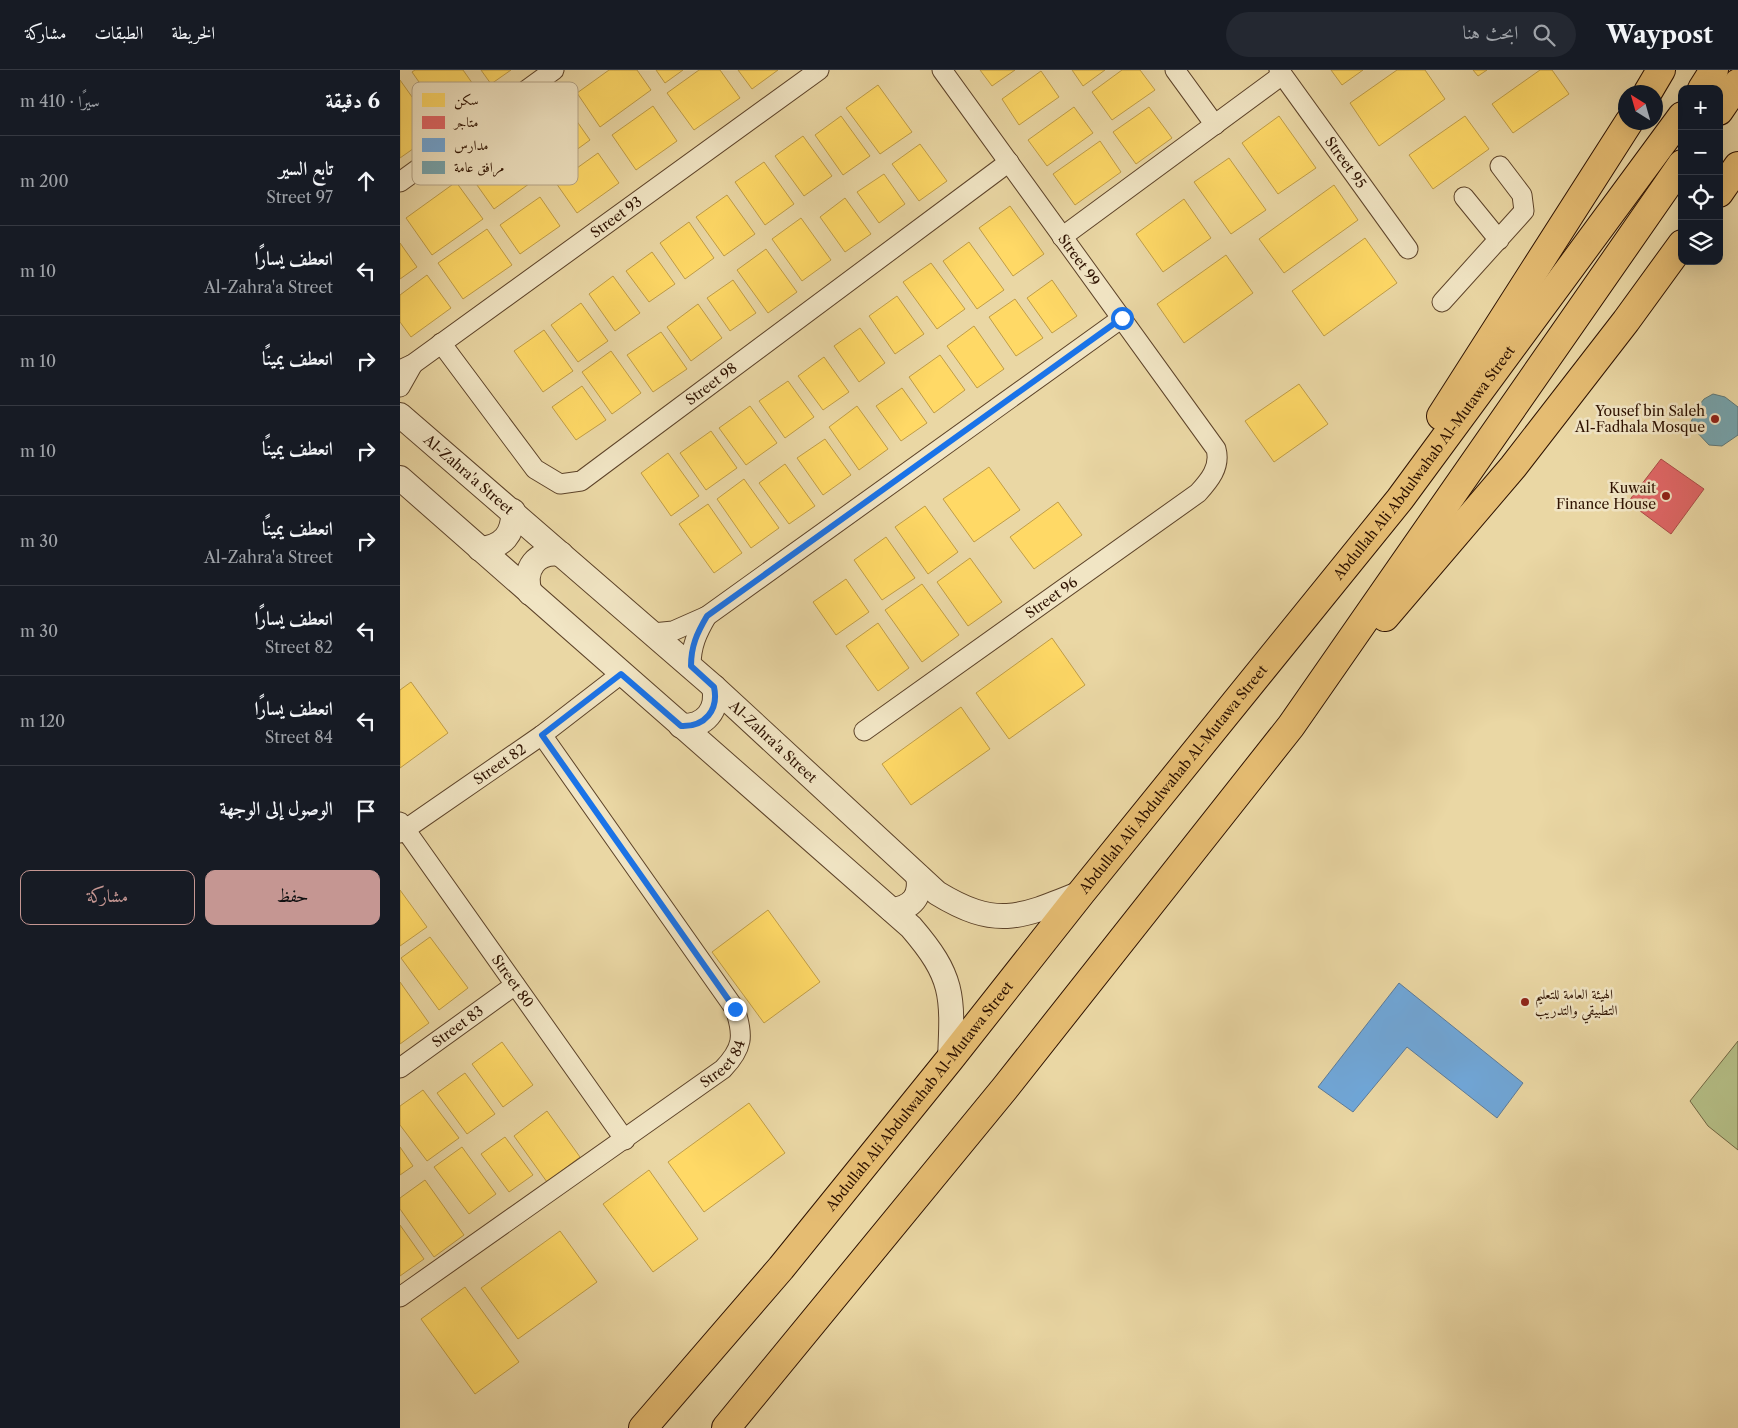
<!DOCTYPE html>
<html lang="ar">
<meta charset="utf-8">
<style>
body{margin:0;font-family:"Libre Caslon Text",Amiri,serif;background:#242831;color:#f1f3f6;direction:rtl}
.controls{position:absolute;right:15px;top:15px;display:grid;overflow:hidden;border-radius:10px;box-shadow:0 5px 20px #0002}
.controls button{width:45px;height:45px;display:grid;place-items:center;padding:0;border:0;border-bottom:1px solid #363941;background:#171b24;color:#f1f3f6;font:25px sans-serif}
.compass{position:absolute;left:1218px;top:15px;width:45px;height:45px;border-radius:50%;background:#171b24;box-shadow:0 5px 20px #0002;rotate:323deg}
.stop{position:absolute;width:15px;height:15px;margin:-11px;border:4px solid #1a73e8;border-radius:50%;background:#fff}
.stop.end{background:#1a73e8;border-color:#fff;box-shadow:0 1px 5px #0008}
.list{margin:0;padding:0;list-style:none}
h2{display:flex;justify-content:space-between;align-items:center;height:65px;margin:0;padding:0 20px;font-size:21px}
h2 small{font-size:16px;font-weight:400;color:#9ea1a6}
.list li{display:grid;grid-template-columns:32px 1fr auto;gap:15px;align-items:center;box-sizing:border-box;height:90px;padding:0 20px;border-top:1px solid #363941}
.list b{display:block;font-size:19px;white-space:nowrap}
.list p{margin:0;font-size:16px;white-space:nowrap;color:#9ea1a6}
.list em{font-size:16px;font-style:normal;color:#9ea1a6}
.actions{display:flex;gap:10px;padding:15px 20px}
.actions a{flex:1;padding:11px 0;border:1px solid #c59692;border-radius:10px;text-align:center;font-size:18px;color:#c59692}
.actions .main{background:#c59692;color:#111}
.icon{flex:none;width:28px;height:28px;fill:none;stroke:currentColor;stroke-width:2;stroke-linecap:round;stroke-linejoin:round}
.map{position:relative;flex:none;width:1338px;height:1358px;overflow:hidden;direction:ltr}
header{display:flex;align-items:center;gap:30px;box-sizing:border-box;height:70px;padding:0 25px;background:#171b24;border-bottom:1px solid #363941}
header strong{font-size:24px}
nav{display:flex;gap:28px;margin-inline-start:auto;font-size:18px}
.search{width:350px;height:45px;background:#242831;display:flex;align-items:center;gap:12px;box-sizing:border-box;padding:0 18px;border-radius:28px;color:#9ea1a6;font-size:19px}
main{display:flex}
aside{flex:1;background:#171b24}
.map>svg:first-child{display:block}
.green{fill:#b5bf87;stroke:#726844}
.homes{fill:#ffd966;stroke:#c09d47}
.shops{fill:#e06666;stroke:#ab4d47}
.schools{fill:#6fa8dc;stroke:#5c7b9a}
.public{fill:#76a5af;stroke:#60797a}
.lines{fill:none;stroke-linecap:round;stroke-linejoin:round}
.minor-casing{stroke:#5d4329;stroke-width:21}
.tertiary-casing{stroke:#5d4329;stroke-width:26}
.primary-casing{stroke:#2e1200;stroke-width:30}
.minor{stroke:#f1e5c4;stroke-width:19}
.tertiary{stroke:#f1e5c4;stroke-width:24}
.primary{stroke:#e5bc72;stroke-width:28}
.route{stroke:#1a73e8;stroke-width:6}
.poi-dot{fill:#8f2418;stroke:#f1e5c4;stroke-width:2}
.labels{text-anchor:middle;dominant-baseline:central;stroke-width:5;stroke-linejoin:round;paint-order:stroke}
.street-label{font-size:14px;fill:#2e1200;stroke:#f1e5c4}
.poi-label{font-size:14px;fill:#2e1200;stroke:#f1e5c4;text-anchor:end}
.key{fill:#f1e5c4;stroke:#b6a689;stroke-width:1}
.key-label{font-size:14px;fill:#2e1200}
</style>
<header>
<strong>Waypost</strong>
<div class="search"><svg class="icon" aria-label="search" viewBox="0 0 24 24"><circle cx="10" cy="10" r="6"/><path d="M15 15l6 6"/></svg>ابحث هنا</div>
<nav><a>الخريطة</a><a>الطبقات</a><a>مشاركة</a></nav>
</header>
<main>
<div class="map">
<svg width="1338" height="1358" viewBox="0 0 1338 1358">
<rect width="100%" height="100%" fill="#ead7a4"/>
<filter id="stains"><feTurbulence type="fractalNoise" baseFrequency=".004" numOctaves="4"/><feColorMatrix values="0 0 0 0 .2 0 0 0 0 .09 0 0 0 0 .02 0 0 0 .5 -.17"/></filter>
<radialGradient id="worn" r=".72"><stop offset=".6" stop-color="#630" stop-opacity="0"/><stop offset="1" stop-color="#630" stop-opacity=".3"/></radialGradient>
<path class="green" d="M1338,971V1080L1308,1056L1290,1031Z"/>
<path class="homes" d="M15,0H63L82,27L47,52L12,2Z
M81,0H111L91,14Z
M209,0H237L251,20L200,57L177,23Z
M256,0H283L265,13Z
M299,0H320L340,28L294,60L267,23Z
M338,0H378L352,19Z
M580,0H615L592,16Z
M672,0H705L683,16Z
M722,0H740L755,20L712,50L692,22Z
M931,0H963L942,15Z
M997,0H1025L1045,29L979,76L950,33Z
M1073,0H1087L1078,6Z
M1140,0H1152L1169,24L1113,63L1092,34Z
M641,1L659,27L619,55L602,29Z
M0,10L37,62L0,88Z
M478,15L512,62L480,84L446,38Z
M164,33L190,70L146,102L119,65Z
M253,36L277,71L236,100L212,65Z
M674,37L693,63L647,96L628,70Z
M749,37L772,68L736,94L713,62Z
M441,46L470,86L443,105L415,65Z
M879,46L916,98L878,124L842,73Z
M1065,46L1089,79L1033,119L1009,85Z
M403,66L432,106L404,126L375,86Z
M700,71L721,102L675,135L653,104Z
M520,74L547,111L519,131L492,94Z
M111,80L133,111L94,139L72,108Z
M198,83L219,113L177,143L156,113Z
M829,88L866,140L831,164L794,112Z
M364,92L394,134L365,155L335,112Z
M484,104L505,134L479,153L457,122Z
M56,112L83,149L32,185L6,148Z
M934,115L958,150L884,203L859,169Z
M327,125L355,164L324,186L296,147Z
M140,127L160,156L120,184L100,155Z
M445,128L471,164L445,182L420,147Z
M784,129L811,168L763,202L736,164Z
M610,136L644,184L613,206L579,158Z
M401,148L431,190L402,211L372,169Z
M289,152L314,188L285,209L260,173Z
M87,159L112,195L63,229L38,193Z
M965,168L997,213L924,266L892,221Z
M569,172L604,220L577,239L543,191Z
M0,173L17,197L0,209Z
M366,179L397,222L368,243L337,200Z
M252,182L275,214L249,232L226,201Z
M826,185L853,223L784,273L757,234Z
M531,193L565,239L537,259L503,212Z
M27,205L51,238L11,267L0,252V225Z
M213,206L240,243L215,261L189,224Z
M333,210L356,243L330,261L307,228Z
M652,210L677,246L652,263L627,228Z
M497,226L524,264L495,284L469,246Z
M615,229L643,268L616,286L589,247Z
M181,233L208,271L178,292L151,255Z
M298,234L322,268L291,291L267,257Z
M574,256L604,299L577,318L547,276Z
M460,258L485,293L459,312L434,276Z
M144,260L173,301L143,322L114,281Z
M261,262L287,299L253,322L227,285Z
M211,281L241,323L212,344L182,302Z
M540,285L565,320L534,343L509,307Z
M424,287L449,322L423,340L398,306Z
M388,311L414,347L385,368L359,331Z
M899,314L928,354L874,392L845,351Z
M182,316L206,350L176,370L152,337Z
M502,318L527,353L501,371L476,336Z
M350,336L377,373L346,395L319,358Z
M457,336L488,379L459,400L429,357Z
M311,361L337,398L306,420L280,383Z
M425,369L451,405L423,425L397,388Z
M268,383L299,426L271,446L241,403Z
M385,394L415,436L389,454L359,413Z
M589,397L620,440L574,472L543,429Z
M344,409L379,458L351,478L317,429Z
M658,432L682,465L634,499L610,467Z
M308,434L342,483L314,503L279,454Z
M525,436L558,482L528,504L495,457Z
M486,467L515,508L482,530L454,490Z
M570,488L602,532L568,556L537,512Z
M446,509L469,542L436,565L413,532Z
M522,514L559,565L522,592L485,540Z
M478,553L509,598L478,621L446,576Z
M652,568L685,615L609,669L576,623Z
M11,612L48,663L0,698V620Z
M561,637L590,679L511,735L482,694Z
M0,820L27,857L0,876Z
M368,840L420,912L364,953L312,882Z
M30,867L68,918L39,940L1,888Z
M0,912L29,953L0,974Z
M102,972L133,1015L103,1037L72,994Z
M65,1003L95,1044L67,1064L37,1023Z
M23,1020L59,1068L27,1091L0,1055V1036Z
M349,1033L385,1083L304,1142L268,1092Z
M147,1041L180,1087L147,1112L114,1066Z
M105,1067L133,1105L109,1122L81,1084Z
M0,1077L13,1096L0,1105Z
M62,1077L96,1124L69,1144L34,1097Z
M249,1100L298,1169L253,1202L203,1134Z
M25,1110L64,1165L34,1187L0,1139V1128Z
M0,1155L24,1189L0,1206Z
M160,1161L197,1212L118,1269L81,1218Z
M65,1217L119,1292L75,1324L21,1249Z"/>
<path class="shops" d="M1261,389L1304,419L1271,464L1228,432Z"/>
<path class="schools" d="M999,913L1123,1013L1097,1048L1007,977L953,1042L918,1017Z"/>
<path class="public" d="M1313,324L1325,327L1338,337V365L1322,376L1309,375L1293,358L1291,352L1297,338L1304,329Z"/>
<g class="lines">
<g class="minor-casing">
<g id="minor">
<path d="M775,0L815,55"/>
<path id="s1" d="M879,0L1008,179"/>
<path d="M0,112L154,0"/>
<path d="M1064,127L1099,170"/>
<path d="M662,167L882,5"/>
<path d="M1042,232L1124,141L1122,125L1100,96"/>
<path id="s2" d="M41,273L135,399L160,414L181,411L609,92"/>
<path id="s3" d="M0,300L13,294L419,0"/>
<path d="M0,317L13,294"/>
<path d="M253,563L273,561L307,546L722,248"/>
<path d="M291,596C291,576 297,563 307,546"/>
<path id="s4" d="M464,661L798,423C809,411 821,397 816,379L542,0"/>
<path id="s5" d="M0,752L225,1070"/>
<path id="s6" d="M0,763L142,665L221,604"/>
<path id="s7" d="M0,998L115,915"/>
<path id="s8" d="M0,1227L323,999C343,978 344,966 335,939L142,665"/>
</g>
</g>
<g class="tertiary-casing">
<g id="tertiary">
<path id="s9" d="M0,345L314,617L537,823C596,859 620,848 681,823"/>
<path d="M0,408L511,857C554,907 553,925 550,989"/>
<path d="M80,479C103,477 114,464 113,441"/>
<path d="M130,523C122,499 137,480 161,484"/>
<path d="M281,656C305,657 319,640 314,617"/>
<path d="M492,840C512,838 522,826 518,806"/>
</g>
</g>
<g class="primary-casing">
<g id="primary">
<path d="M1302,19L1314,0"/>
<path d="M1248,22L1261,0"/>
<path d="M1319,41L1338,13"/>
<path d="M1319,123L1338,96"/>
<path d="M1041,346L1229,52"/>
<path d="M985,547L1113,397L1226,251L1282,174"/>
<path id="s10" d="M243,1358L381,1198L550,989L681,823L1000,429L1282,46"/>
<path d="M326,1358L605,1018L891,656L1282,94"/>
</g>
</g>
<use href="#minor" class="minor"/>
<use href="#tertiary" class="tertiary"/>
<use href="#primary" class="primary"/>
</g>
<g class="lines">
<path class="route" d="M335,939L142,665L221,604L281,656C305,657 319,640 314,617L291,596C291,576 297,563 307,546L722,248"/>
</g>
<g class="poi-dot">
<circle cx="1315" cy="349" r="5"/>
<circle cx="1266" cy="426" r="5"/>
<circle cx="1125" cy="932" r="5"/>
</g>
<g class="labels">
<g class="street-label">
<text stroke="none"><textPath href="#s1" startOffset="114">Street 95</textPath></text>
<text stroke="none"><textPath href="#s3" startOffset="265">Street 93</textPath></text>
<text transform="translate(679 190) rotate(54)">Street 99</text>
<text stroke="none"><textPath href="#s2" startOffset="370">Street 98</textPath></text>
<text stroke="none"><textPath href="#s10" startOffset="1242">Abdullah Ali Abdulwahab Al-Mutawa Street</textPath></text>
<text stroke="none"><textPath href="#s9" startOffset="91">Al-Zahra'a Street</textPath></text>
<text stroke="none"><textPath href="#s4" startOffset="230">Street 96</textPath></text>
<text stroke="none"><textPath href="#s9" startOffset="496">Al-Zahra'a Street</textPath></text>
<text stroke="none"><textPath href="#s6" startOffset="121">Street 82</textPath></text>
<text stroke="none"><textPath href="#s10" startOffset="838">Abdullah Ali Abdulwahab Al-Mutawa Street</textPath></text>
<text stroke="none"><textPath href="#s5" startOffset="195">Street 80</textPath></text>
<text stroke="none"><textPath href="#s7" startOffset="71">Street 83</textPath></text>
<text stroke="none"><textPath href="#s8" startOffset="399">Street 84</textPath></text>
<text stroke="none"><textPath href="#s10" startOffset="432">Abdullah Ali Abdulwahab Al-Mutawa Street</textPath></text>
</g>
<g class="poi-label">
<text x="1305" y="341">Yousef bin Saleh<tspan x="1305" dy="16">Al-Fadhala Mosque</tspan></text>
<text x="1256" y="418">Kuwait<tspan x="1256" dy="16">Finance House</tspan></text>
<text x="1135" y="924" text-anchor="start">الهيئة العامة للتعليم<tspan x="1135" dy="16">التطبيقي والتدريب</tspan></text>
</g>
</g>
<rect x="12" y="12" width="166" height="103" rx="8" class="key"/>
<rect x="22" y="23" width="23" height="14" fill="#ffd966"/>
<rect x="22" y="46" width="23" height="13" fill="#e06666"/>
<rect x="22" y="68" width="23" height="14" fill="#6fa8dc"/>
<rect x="22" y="91" width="23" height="13" fill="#76a5af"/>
<g class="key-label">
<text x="54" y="35">سكن</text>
<text x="54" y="57">متاجر</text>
<text x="54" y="80">مدارس</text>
<text x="54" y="102">مرافق عامة</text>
</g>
<rect width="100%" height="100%" filter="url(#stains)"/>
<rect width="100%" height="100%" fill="url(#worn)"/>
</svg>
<div class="controls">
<button>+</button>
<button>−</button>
<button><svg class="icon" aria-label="locate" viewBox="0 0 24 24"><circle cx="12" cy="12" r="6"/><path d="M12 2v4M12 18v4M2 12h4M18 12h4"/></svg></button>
<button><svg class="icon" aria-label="layers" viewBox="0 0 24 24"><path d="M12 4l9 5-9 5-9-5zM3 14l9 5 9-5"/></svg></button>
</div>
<svg class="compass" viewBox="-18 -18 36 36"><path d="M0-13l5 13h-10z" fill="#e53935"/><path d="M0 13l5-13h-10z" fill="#9ea1a6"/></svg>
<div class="stop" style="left:722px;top:248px"></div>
<div class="stop end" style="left:335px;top:939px"></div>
</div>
<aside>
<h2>6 دقيقة<small>سيرًا · 410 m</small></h2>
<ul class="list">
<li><svg class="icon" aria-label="ahead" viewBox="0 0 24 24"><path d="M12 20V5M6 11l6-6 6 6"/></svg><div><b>تابع السير</b><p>Street 97</p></div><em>200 m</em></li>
<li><svg class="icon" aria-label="left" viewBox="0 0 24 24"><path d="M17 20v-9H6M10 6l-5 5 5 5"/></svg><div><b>انعطف يسارًا</b><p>Al-Zahra'a Street</p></div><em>10 m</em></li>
<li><svg class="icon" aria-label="right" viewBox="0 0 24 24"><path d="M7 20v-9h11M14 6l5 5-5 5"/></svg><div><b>انعطف يمينًا</b></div><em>10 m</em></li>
<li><svg class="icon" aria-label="right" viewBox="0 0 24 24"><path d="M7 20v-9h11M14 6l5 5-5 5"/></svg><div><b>انعطف يمينًا</b></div><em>10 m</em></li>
<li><svg class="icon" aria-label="right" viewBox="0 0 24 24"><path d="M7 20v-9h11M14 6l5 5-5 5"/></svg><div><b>انعطف يمينًا</b><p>Al-Zahra'a Street</p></div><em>30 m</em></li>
<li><svg class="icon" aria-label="left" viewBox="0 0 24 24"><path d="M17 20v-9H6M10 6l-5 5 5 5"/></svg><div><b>انعطف يسارًا</b><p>Street 82</p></div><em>30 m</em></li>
<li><svg class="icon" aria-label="left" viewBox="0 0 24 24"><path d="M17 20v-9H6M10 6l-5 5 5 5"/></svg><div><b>انعطف يسارًا</b><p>Street 84</p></div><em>120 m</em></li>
<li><svg class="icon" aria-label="arrive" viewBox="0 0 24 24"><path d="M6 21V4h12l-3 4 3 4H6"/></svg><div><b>الوصول إلى الوجهة</b></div></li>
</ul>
<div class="actions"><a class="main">حفظ</a><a>مشاركة</a></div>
</aside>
</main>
